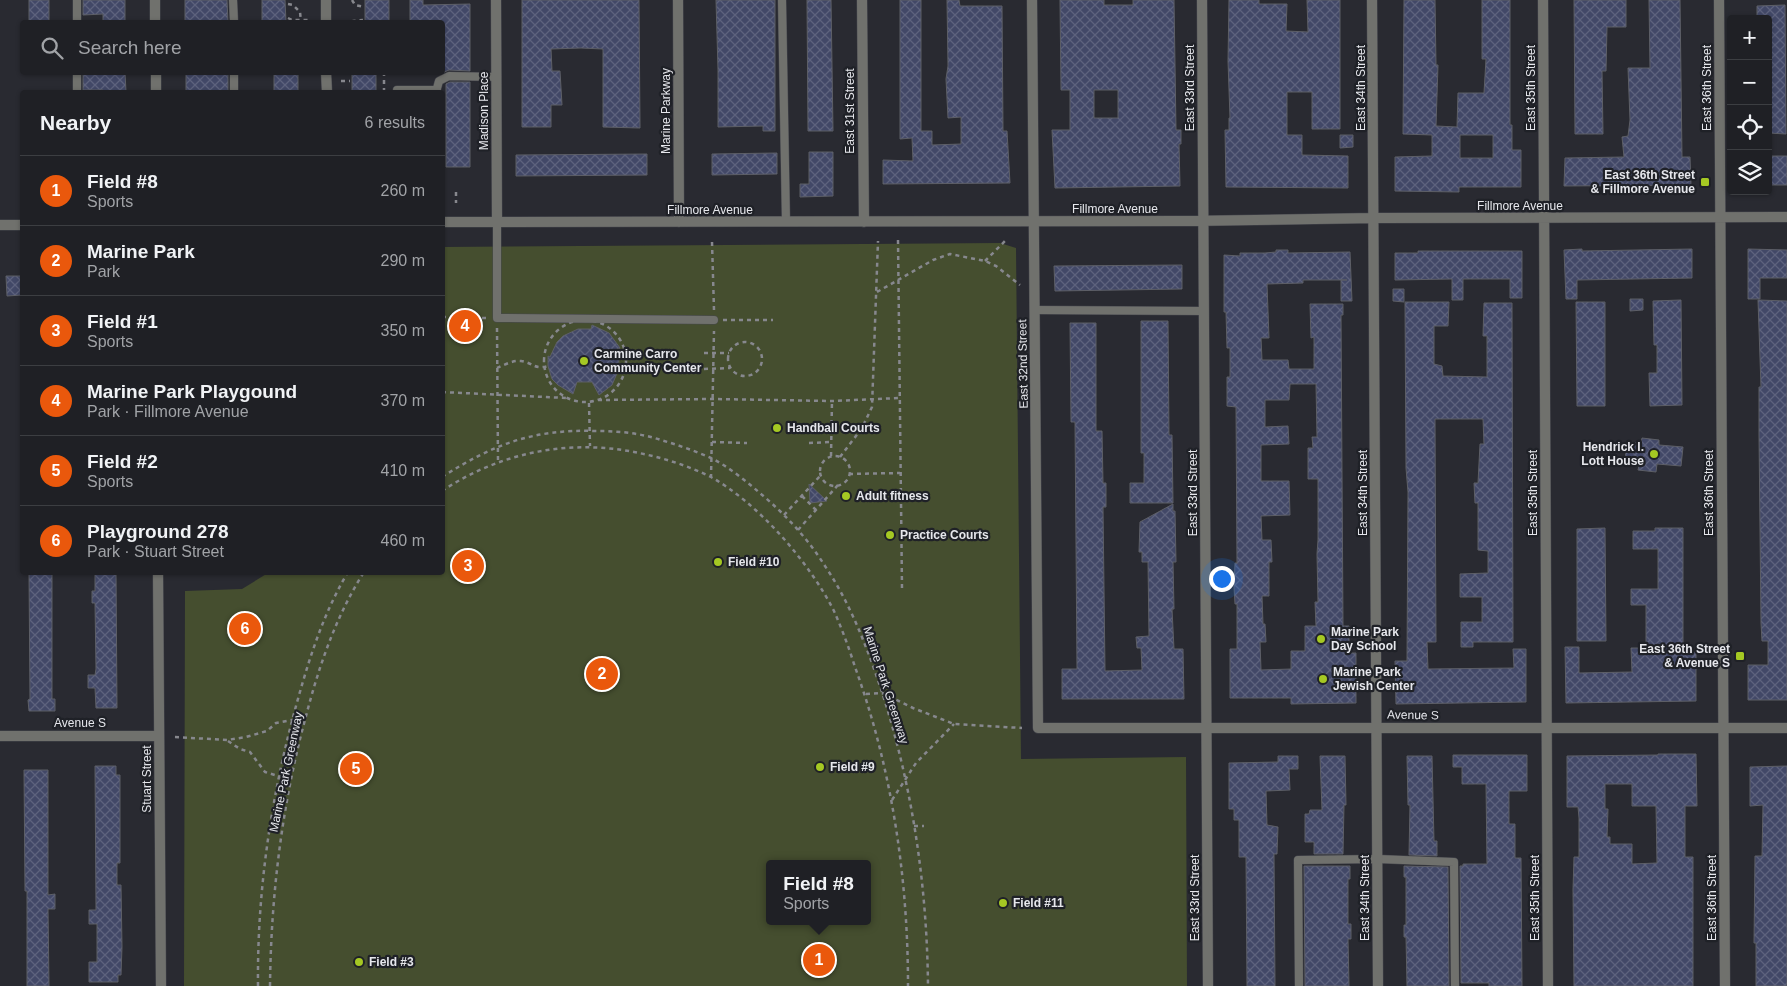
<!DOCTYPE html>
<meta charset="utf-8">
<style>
body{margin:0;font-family:Helvetica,sans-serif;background:#27282d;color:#f1f3f6}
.controls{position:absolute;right:15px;top:15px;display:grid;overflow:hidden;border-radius:5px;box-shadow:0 1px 4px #0004}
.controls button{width:45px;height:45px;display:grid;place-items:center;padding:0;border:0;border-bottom:1px solid #3c3e42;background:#1f2025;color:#f1f3f6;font:25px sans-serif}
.you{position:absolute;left:1221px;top:578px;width:18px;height:18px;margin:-12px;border:4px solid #fff;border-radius:50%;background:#1a73e8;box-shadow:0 0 0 8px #1a73e833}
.badge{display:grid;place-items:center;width:32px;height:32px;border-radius:50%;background:#ea580c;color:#fff;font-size:16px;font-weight:700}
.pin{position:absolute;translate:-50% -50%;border:2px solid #fff;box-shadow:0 1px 5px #0006}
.popup{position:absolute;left:766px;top:860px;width:105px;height:65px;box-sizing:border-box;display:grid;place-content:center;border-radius:5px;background:#1f2025;filter:drop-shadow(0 1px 4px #0005);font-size:16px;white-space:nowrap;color:#a1a3a7}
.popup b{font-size:19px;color:#f1f3f6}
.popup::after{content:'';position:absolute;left:50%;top:100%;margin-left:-10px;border:10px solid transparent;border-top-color:#1f2025}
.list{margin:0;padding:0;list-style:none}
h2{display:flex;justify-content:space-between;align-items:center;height:65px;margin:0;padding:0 20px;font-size:21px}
h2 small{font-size:16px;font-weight:400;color:#a1a3a7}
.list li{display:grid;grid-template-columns:32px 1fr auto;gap:15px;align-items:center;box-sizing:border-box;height:70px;padding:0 20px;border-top:1px solid #3c3e42}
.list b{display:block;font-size:19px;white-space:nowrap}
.list p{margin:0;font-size:16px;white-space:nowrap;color:#a1a3a7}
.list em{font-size:16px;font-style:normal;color:#a1a3a7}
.icon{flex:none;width:28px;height:28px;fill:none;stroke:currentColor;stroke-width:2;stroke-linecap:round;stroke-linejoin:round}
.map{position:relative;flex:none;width:1787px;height:986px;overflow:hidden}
.search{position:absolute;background:#1f2025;box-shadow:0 1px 4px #0004;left:20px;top:20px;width:425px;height:55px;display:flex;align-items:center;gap:12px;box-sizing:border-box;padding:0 18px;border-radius:5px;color:#a1a3a7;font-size:19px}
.panel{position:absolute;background:#1f2025;box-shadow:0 1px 4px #0004;left:20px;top:90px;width:425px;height:485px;border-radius:5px}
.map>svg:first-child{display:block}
.green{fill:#454e2f;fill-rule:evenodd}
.building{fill:url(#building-cross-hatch);stroke:#5d5f67;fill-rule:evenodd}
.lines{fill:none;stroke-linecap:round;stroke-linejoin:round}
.lane-casing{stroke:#47484f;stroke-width:9}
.street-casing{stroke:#47484f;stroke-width:11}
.path{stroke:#87888e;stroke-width:2.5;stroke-dasharray:4 4;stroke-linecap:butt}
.lane{stroke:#70716d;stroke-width:8}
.street{stroke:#70716d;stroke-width:10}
.poi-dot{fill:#a5c823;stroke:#1f2127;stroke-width:2}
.labels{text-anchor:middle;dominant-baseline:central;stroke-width:4.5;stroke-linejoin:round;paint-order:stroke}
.street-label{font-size:12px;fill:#e6e7ec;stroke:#1f2127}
.poi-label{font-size:12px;font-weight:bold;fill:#e6e7ec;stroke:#1f2127;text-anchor:start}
</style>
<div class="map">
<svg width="1787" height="986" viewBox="0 0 1787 986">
<defs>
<pattern id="building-cross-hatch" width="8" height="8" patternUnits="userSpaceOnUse" patternTransform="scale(1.25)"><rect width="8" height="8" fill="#424867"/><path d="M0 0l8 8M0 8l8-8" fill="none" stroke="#5d627d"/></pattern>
</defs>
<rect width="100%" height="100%" fill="#292a31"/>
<path class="green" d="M1000,243L1016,248L1021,759L1186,757L1187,986H184L185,591L242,589L268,573L442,572L443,247ZM770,864H868V921H770Z"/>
<path class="building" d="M29,0H49V22H29Z
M83,0H125V22H103V14L83,15Z
M185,0H227L228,22H185Z
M262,0H285L286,22H262Z
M365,0H389V22H365Z
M410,0H423V5L470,4V71L449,70L442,73V22H410Z
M522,0H639L640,128L603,127V49L581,48L551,49L552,71H560L562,105H551V127H522Z
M716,0H775V131H763V126L718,127V70Z
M807,0H831L833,131H808Z
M900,0H921V131H932V145L961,144V117L948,118L946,79L948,66L947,0H959L960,6H1002L1003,131H1007L1010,183L883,184V160L913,161L912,138L900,139Z
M1060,0H1104V5H1133V0H1174L1176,130H1181V144H1179L1180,186L1055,188L1052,130H1070V90H1061ZM1094,90H1118V118H1094Z
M1229,0H1259V4H1287L1286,31L1308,32L1307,0H1340V129H1312V92H1287V135H1302V155L1348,156V188L1226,187L1225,130H1229V118H1230L1228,61Z
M1404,0H1435L1436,65H1438L1436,126L1457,127L1458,93H1484L1486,59H1482V0H1510V125H1512V150H1521V187H1459V192L1395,191V157L1432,156V135L1403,134ZM1460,135H1493V158H1460Z
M1574,0H1626V27H1607L1606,71H1602L1603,134H1575Z
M1649,0H1680L1682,157H1690L1691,185L1564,186L1565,158L1624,157L1622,137L1628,136L1630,120L1628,68H1650Z
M1785,5L1786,134L1768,133V19H1757V6Z
M83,72H125L126,92H103V90H83Z
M186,72H228V92H186Z
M274,72H298V92H274Z
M352,72H376V92H352Z
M450,82H470V167H446V84Z
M1340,135H1353V147L1340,148Z
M809,152H833V196L800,197V184H809Z
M777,153V174L712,175V154Z
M647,154V175L516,176V155Z
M1771,156H1787V185H1771Z
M1582,249V251L1692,249V278L1577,280V299H1566L1564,250Z
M1748,249L1787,250V278H1760V299H1748Z
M1276,250H1288V253L1350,252L1352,301H1341V280H1347H1303V283L1267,284L1269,338H1261L1262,360H1288L1289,369H1314V337L1311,338L1310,304H1343V315H1341L1343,626H1349V653H1356V703L1291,704V698H1230V649H1237V604H1235L1234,587L1235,563H1237L1236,407L1227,406V377H1230V348H1227L1226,312H1224V255L1240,256V253H1265L1276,252ZM1290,384H1316L1317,437H1312L1313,448H1308V479H1318V540L1317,554L1318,602H1315L1316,626H1305V651H1291V669L1261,670L1260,642H1266L1265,624H1263L1262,596H1269V562H1272L1271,540H1262L1261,516L1290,515L1289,481H1261V445L1289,444L1288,426L1265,427V400H1289Z
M1418,251H1522V298H1510V279H1463V300H1452V279L1395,280V253H1418Z
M1182,265V289L1055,291L1054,266Z
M6,276H22V295L7,296Z
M1393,289H1404V302L1393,301Z
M1630,299H1643V310L1630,311Z
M1681,300L1682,405L1650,406L1649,373H1657V345H1654L1653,301Z
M1758,300L1787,301V700H1748V665H1768V641H1762L1761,623L1759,434V387H1761Z
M1405,302H1449L1448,326H1434V364L1442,366L1443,376L1487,377V336H1483L1484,303H1512L1513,642H1473V647H1461V622H1482V597H1460V574L1488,573V551L1478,550V503H1475L1474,483H1478L1480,444H1484L1483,419H1435L1436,642H1427L1428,669L1514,668L1513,649H1526V702L1396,704L1395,661H1407L1408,492L1406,468Z
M1576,302H1605V406H1577Z
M1141,321H1168L1169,435H1172L1173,503H1130V483H1144V453H1141Z
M1070,323H1096V431H1102L1103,483H1106V507H1103L1105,671L1142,670L1141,648H1137L1136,637L1149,636L1148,562H1142V552H1139L1140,522L1173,504V511H1175L1176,562H1173L1174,609H1172L1174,649H1183L1184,699H1062V669H1077L1075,422H1071Z
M592,325L609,333L620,348L617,349L619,359L618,371L612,385L599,395L592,382H577L573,394L558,385L552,379L548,366V356L550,357L557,342L563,336L578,329H591Z
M1642,438L1659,440V445L1683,447L1681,466L1657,464L1656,472L1638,470L1640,462L1625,460L1627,442L1641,443Z
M809,484L827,501L810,503Z
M1605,528L1606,641H1577V529Z
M1655,528H1683V652H1696V701L1566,703L1565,647H1579V673L1632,672L1631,648H1646V605H1631V589H1658V549H1633V531H1655Z
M29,572H52V699H55V711H29L28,700L30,699Z
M95,572H116L117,708H96L95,688H88V675H95L96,669L95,603H92V591H95Z
M1658,754H1696L1697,806H1685V857H1693V986H1574L1573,890L1574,857H1579V818L1578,807H1567V756L1658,755ZM1605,784H1632V806H1656L1657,863L1632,864V844H1610V837H1607L1608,809H1605Z
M1453,755H1527V791H1509V824H1515V858H1521L1522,986H1489V983H1461L1460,866H1463V864H1487L1486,784H1462V767H1453Z
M1278,756H1298V769H1289L1290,790L1266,791L1267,825L1278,827L1277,854H1274L1275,986H1247L1246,857H1239V820H1234V809H1229V763L1278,762Z
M1320,756H1345L1346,805H1344L1343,854H1314V842H1305V814H1309L1310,810H1322Z
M1407,756H1432L1434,841H1437V856L1409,855L1410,805H1408Z
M95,766H116V775H120V863H117V885H121L122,947L121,975H118V982H89V962H97V924H89V910H96Z
M1787,766V986H1756V943H1754L1755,856H1762L1763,805L1750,806V767Z
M24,770H48V895L55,894V909H48L49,986H27V891H25Z
M1304,866H1350V879H1348V924H1351V939H1348L1349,986H1305Z
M1404,866L1448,867L1449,986H1407L1406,937H1404V925H1406V877H1404Z"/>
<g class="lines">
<g class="lane-casing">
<path id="lane" d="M77,0V22
M233,0L234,22
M782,0L786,222
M77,72V92
M234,72V92
M397,90H437
M436,92L439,81L449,76L497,77
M497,222V318L714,320
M1034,310L1204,311
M1299,986L1298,860L1378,859L1454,862L1455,986"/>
</g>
<g class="street-casing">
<path id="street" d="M155,0V22
M326,0V22
M496,0L497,222
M678,0L679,222
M862,0L864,222
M1032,0L1038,728H1787
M1202,0L1208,986
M1372,0L1378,986
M1543,0L1548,986
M1719,0L1725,986
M156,72V92
M326,72L327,92
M442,222L1188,221L1374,218L1787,217
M0,225H22
M158,572L161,986
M0,736H159"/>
</g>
<path class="path" d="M352,0L355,5L364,7
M288,4L293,5L300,12L301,22
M288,18L292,20H310
M352,22L353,21L363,20
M384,72V92
M341,81H350
M456,192V203
M898,240L902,588
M712,242L714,310
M985,261L1007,239
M877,292L933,260L950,254L985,261L996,266L1020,285
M442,317L487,318
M723,320H773
M544 361a41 41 0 1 1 82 0a41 41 0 1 1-82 0Z
M497,328L498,462
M728 359a17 17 0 1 1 34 0a17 17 0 1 1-34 0Z
M704,353H729
M497,368C504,365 513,360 521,361C534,363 534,370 548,366
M704,369L730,368
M442,392L566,398
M598,400L714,399L832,401L900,398
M589,403L590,446
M712,442L747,443
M809,443L831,442
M831,456L832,401
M820 471a15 15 0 1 1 30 0a15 15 0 1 1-30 0Z
M840,457L862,428L872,407L878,241
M849,474L900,473
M442,477C494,444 533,429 596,431C618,431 640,433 661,440C678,445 695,451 711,458C729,467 746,481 761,494C786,515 808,539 825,566C850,603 866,645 880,686C912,783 927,884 928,986
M711,478L714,331
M442,491C499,453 567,439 634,452C660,457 687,465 711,477C759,504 809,562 834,611C842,629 849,648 855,667C892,769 908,878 908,986
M802,496L816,510
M784,515L820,476
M798,530L838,485
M866,694L882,693L913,708L954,724L1022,728
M175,737L227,740L246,737L267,731L276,723L292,720L303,725
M228,741L240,749L250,752L265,772L291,780
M892,800L916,763L954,724
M914,826H924
M258,986C257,891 271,797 296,706C309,659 323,614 348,572
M270,986C271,895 282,804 306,716C319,666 336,616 364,572"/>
<use href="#lane" class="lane"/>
<use href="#street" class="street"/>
</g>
<g class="poi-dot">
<rect x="1700" y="177" width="10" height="10" rx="2.5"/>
<circle cx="584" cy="361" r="5"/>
<circle cx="777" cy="428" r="5"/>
<circle cx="1654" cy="454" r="5"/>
<circle cx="846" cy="496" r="5"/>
<circle cx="890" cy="535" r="5"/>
<circle cx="718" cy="562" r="5"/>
<circle cx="1321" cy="639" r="5"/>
<rect x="1735" y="651" width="10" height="10" rx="2.5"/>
<circle cx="1323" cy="679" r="5"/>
<circle cx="820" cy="767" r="5"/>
<circle cx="1003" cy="903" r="5"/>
<circle cx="359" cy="962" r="5"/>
</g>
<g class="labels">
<g class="street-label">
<text transform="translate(1190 88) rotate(-90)">East 33rd Street</text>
<text transform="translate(1361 88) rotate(-90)">East 34th Street</text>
<text transform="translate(1531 88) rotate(-90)">East 35th Street</text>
<text transform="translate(1707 88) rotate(-90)">East 36th Street</text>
<text transform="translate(484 111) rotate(-90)">Madison Place</text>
<text transform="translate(666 111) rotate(-90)">Marine Parkway</text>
<text transform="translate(850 111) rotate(-90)">East 31st Street</text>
<text x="1520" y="206">Fillmore Avenue</text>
<text x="1115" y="209">Fillmore Avenue</text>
<text x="710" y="210">Fillmore Avenue</text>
<text transform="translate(1023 364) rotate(-91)">East 32nd Street</text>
<text transform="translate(1193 493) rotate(-90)">East 33rd Street</text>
<text transform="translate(1363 493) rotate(-90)">East 34th Street</text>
<text transform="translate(1533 493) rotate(-90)">East 35th Street</text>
<text transform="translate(1709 493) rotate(-90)">East 36th Street</text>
<text transform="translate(886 685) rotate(72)">Marine Park Greenway</text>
<text transform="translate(1413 715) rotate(1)">Avenue S</text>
<text x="80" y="723">Avenue S</text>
<text transform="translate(286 772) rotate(-78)">Marine Park Greenway</text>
<text transform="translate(147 779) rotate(-90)">Stuart Street</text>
<text transform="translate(1195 898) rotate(-90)">East 33rd Street</text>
<text transform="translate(1365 898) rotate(-90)">East 34th Street</text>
<text transform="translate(1535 898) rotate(-90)">East 35th Street</text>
<text transform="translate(1712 898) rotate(-90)">East 36th Street</text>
</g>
<g class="poi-label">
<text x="1695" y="175" text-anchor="end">East 36th Street<tspan x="1695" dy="14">&amp; Fillmore Avenue</tspan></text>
<text x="594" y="354">Carmine Carro<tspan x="594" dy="14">Community Center</tspan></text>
<text x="787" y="428">Handball Courts</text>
<text x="1644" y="447" text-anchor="end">Hendrick I.<tspan x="1644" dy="14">Lott House</tspan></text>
<text x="856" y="496">Adult fitness</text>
<text x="900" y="535">Practice Courts</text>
<text x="728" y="562">Field #10</text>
<text x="1331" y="632">Marine Park<tspan x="1331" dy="14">Day School</tspan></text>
<text x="1730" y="649" text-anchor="end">East 36th Street<tspan x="1730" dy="14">&amp; Avenue S</tspan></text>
<text x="1333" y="672">Marine Park<tspan x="1333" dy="14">Jewish Center</tspan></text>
<text x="830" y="767">Field #9</text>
<text x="1013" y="903">Field #11</text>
<text x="369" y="962">Field #3</text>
</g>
</g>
</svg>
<div class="controls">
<button>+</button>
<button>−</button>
<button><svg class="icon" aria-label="locate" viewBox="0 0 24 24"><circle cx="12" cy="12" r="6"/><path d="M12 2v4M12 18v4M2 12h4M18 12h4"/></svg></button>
<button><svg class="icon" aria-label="layers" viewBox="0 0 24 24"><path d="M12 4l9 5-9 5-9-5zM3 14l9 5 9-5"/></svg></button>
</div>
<div class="you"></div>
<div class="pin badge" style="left:819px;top:960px">1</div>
<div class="popup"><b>Field #8</b>Sports</div>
<div class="pin badge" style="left:602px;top:674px">2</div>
<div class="pin badge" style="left:468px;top:566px">3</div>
<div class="pin badge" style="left:465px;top:326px">4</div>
<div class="pin badge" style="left:356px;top:769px">5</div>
<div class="pin badge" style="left:245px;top:629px">6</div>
<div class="search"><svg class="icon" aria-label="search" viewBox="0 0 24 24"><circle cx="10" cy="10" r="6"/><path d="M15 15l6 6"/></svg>Search here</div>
<section class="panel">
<h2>Nearby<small>6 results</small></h2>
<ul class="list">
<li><span class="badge">1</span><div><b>Field #8</b><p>Sports</p></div><em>260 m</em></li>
<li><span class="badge">2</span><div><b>Marine Park</b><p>Park</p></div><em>290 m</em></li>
<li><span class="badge">3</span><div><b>Field #1</b><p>Sports</p></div><em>350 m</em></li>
<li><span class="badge">4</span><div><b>Marine Park Playgound</b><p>Park · Fillmore Avenue</p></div><em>370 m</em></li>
<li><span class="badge">5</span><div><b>Field #2</b><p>Sports</p></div><em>410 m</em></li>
<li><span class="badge">6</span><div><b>Playground 278</b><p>Park · Stuart Street</p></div><em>460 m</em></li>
</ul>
</section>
</div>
